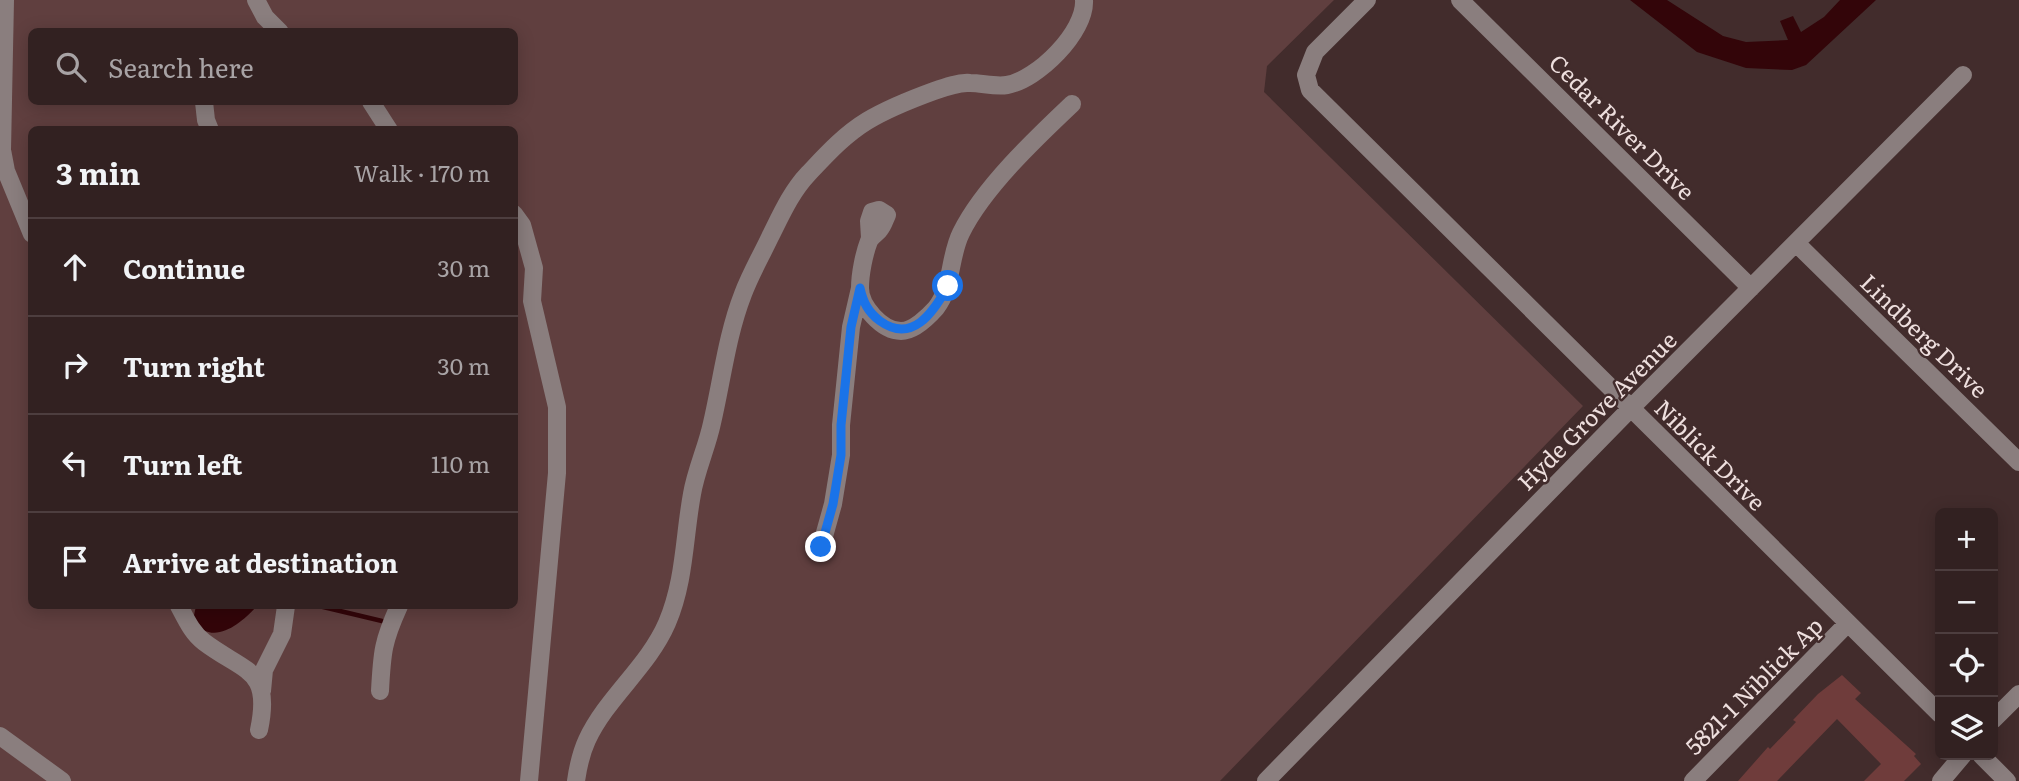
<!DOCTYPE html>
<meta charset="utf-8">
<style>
body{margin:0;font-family:Literata,serif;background:#3d2e2e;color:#f1f3f6}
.controls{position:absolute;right:21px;bottom:21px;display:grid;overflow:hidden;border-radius:10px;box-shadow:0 4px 18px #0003}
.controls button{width:63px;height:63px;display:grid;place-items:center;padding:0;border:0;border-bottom:2px solid #4d3e3f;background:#322121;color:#f1f3f6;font:35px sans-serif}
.stop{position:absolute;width:21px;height:21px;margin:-16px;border:5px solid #1a73e8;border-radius:50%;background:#fff}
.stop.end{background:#1a73e8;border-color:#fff;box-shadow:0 2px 7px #0008}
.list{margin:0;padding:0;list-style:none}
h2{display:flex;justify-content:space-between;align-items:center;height:91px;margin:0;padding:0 28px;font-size:30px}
h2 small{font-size:23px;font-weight:400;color:#a8a3a5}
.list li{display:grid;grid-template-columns:46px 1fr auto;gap:21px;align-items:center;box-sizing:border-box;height:98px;padding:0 28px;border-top:2px solid #4d3e3f}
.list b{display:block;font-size:26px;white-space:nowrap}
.list em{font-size:23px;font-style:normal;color:#a8a3a5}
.icon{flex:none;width:38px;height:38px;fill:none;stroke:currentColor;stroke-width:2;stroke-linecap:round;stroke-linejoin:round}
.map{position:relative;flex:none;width:2019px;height:781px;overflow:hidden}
.search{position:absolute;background:#322121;box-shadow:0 4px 18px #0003;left:28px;top:28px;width:490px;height:77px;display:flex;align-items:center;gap:18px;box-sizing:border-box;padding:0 24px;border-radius:10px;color:#a8a3a5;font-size:26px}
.panel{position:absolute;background:#322121;box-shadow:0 4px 18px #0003;left:28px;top:126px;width:490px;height:483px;border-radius:10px}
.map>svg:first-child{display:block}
.green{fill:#603f3f;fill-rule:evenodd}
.water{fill:#330509}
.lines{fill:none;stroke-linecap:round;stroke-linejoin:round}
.stream{stroke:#330509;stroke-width:4.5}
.building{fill:#6f3c3b}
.minor{stroke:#8a7e7e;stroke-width:18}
.route{stroke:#1a73e8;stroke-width:9}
.labels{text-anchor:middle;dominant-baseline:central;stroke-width:5;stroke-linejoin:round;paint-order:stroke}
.street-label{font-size:23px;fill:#eedfde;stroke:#422c2c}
</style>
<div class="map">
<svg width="2019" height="781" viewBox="0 0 2019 781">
<rect width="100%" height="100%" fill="#422c2c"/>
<path class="green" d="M0,0H1334L1267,66L1264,92L1583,406L1220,781H0ZM32,32H514V102H32ZM32,130H514V606H32Z"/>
<path class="water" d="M1630,0H1667L1723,36L1746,42L1788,40L1780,21L1793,16L1801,32L1824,17L1840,0H1876L1806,65L1792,70L1746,68L1697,52Z
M196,606H257C241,624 212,648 193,620Z"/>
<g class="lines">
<path class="stream" d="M319,606L382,621"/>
</g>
<path class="building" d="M1842,675L1861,693L1855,699L1916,754L1914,756L1921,764L1904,781H1864L1881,764L1837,719L1777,781H1738L1768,747L1770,749L1796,722L1793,720L1818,694Z"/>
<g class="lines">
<path class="minor" d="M5,0L2,150L6,171L32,234
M256,0L265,17L280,32
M1367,0L1315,52L1306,75L1310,90L1940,714
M1460,0L1751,288
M204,102L206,120L210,130
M371,102L389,130
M514,214L522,225L534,268L532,301L557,407V473L529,781
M870,238L869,221L872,212L879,210L887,215C885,219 883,226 880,229C877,234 872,235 869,241C864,254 860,274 860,288C860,306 882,331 901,331C913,331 928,317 936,308C953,286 949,257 961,233C983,188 1036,138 1072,104
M1796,243L2019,462
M821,547L833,504L841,455V425L851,327L860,288
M179,606C186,619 192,633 204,642C245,673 272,668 259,730
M262,691L264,670L282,634L286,606
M380,691C382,652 383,641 399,606
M1993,720L2019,694
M0,736L62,781
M1981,755L2007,781
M576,781C578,767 581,753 587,740C607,697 648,667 667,623C685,581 684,537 692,494C696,470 707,447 712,423C722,380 727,335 743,294C750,275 761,256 770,237C781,215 791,192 808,174C826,155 844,135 867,121C887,109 912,99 934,91C945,87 959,82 970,83C982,83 995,87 1007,85C1037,80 1086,32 1084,0
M1266,781L1630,409L1963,75
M1693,781L1848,623
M1941,781L1963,755"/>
</g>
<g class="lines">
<path class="route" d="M821,547L833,504L841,455V425L851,327L860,288C863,302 868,312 880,321C912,344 933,313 948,286"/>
</g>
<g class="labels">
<g class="street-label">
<text transform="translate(1623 126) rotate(45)">Cedar River Drive</text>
<text transform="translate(1925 335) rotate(44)">Lindberg Drive</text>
<text transform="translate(1596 410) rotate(-45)">Hyde Grove Avenue</text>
<text transform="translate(1711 454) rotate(45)">Niblick Drive</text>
<text transform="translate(1753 685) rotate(-45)">5821-1 Niblick Ap</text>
</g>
</g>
</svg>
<div class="controls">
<button>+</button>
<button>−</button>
<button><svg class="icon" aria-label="locate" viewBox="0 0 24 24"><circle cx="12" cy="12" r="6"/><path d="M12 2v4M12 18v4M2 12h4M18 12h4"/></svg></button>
<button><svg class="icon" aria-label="layers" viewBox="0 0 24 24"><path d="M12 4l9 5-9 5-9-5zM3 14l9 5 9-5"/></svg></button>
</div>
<div class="stop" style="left:948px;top:286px"></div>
<div class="stop end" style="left:821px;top:547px"></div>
<div class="search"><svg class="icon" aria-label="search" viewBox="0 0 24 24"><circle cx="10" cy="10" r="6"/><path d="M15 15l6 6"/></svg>Search here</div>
<section class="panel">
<h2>3 min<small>Walk · 170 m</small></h2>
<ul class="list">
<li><svg class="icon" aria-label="ahead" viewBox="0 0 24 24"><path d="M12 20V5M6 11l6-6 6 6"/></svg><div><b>Continue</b></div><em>30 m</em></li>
<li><svg class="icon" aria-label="right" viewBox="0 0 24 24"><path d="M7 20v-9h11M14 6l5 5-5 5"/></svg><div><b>Turn right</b></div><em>30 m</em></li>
<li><svg class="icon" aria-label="left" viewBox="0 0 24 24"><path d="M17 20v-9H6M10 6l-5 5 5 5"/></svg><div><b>Turn left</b></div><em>110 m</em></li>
<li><svg class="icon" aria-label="arrive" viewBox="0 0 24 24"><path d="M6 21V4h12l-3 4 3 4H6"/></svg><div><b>Arrive at destination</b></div></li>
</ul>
</section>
</div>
